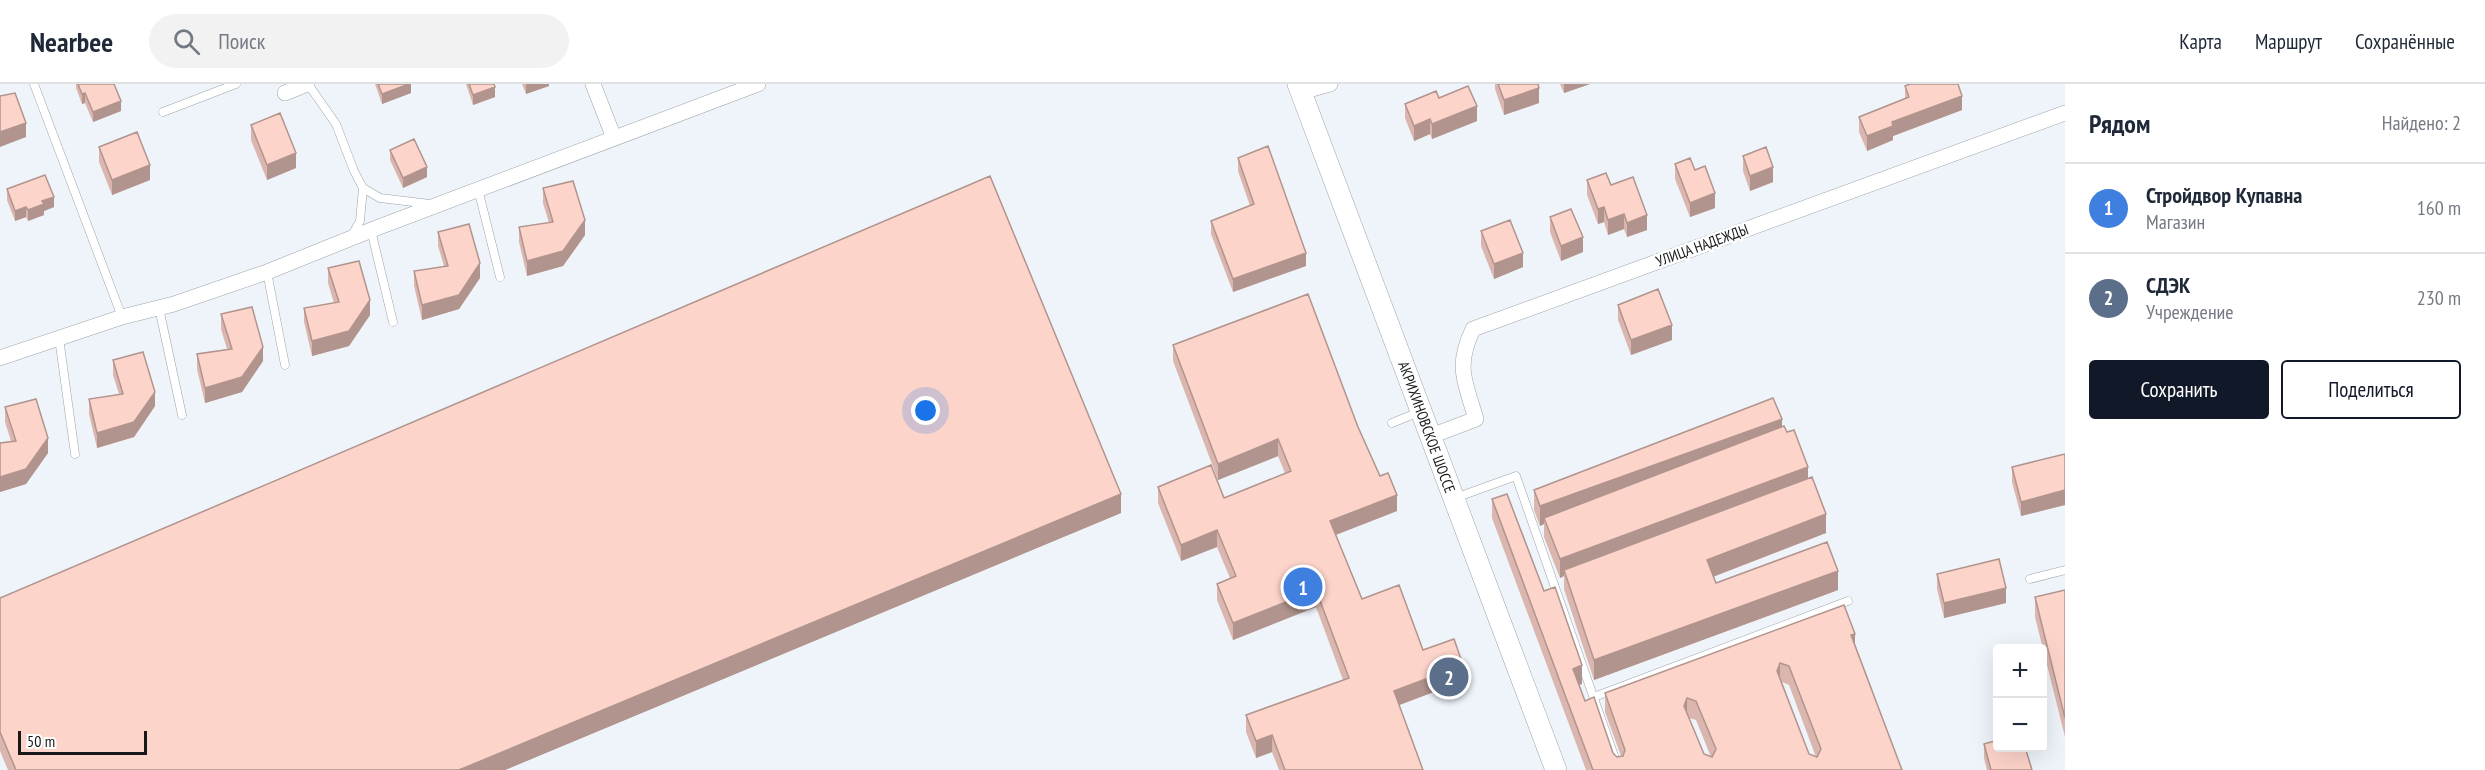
<!DOCTYPE html>
<html lang="ru">
<meta charset="utf-8">
<style>
body{margin:0;font-family:"PT Sans Narrow",sans-serif;background:#f2f2f3;color:#1f2937}
.controls{position:absolute;right:18px;bottom:18px;display:grid;overflow:hidden;border-radius:6px;box-shadow:0 6px 24px #0002}
.controls button{width:54px;height:54px;display:grid;place-items:center;padding:0;border:0;border-bottom:2px solid #e0e1e3;background:#fff;color:#1f2937;font:30px sans-serif}
.scale{position:absolute;left:18px;bottom:15px;width:129px;box-sizing:border-box;padding-left:6px;border:3px solid #16181a;border-top:0;font-size:16px;line-height:21px;white-space:nowrap;color:#16181a;-webkit-text-stroke:4px #fff;paint-order:stroke}
.you{position:absolute;left:926px;top:327px;width:21px;height:21px;margin:-15px;border:4px solid #fff;border-radius:50%;background:#1a73e8;box-shadow:0 0 0 9px #1a73e833}
.badge{display:grid;place-items:center;width:39px;height:39px;border-radius:50%;background:#111827;color:#fff;font-size:20px;font-weight:700}
.pin{position:absolute;translate:-50% -50%;border:3px solid #fff;box-shadow:0 2px 6px #0006}
.list{margin:0;padding:0;list-style:none}
h2{display:flex;justify-content:space-between;align-items:center;height:78px;margin:0;padding:0 24px;font-size:26px}
h2 small{font-size:20px;font-weight:400;color:#747a83}
.list li{display:grid;grid-template-columns:39px 1fr auto;gap:18px;align-items:center;box-sizing:border-box;height:90px;padding:0 24px;border-top:2px solid #e0e1e3}
.list b{display:block;font-size:22px;white-space:nowrap}
.list p{margin:0;font-size:20px;white-space:nowrap;color:#747a83}
.list em{font-size:20px;font-style:normal;color:#747a83}
.actions{display:flex;gap:12px;padding:18px 24px}
.actions a{flex:1;padding:14px 0;border:2px solid #111827;border-radius:6px;text-align:center;font-size:21px;color:#111827}
.actions .main{background:#111827;color:#fff}
.icon{flex:none;width:33px;height:33px;fill:none;stroke:currentColor;stroke-width:2;stroke-linecap:round;stroke-linejoin:round}
.map{position:relative;flex:none;width:2065px;height:686px;overflow:hidden}
header{display:flex;align-items:center;gap:36px;box-sizing:border-box;height:84px;padding:0 30px;background:#fff;border-bottom:2px solid #e0e1e3}
header strong{font-size:28px}
nav{display:flex;gap:33px;margin-inline-start:auto;font-size:21px}
.search{width:420px;height:54px;background:#f2f2f3;display:flex;align-items:center;gap:15px;box-sizing:border-box;padding:0 21px;border-radius:33px;color:#747a83;font-size:22px}
main{display:flex}
aside{flex:1;background:#fff}
.map>svg:first-child{display:block}
.lines{fill:none;stroke-linecap:round;stroke-linejoin:round}
.service-casing{stroke:#9da3a9;stroke-width:9}
.minor-casing{stroke:#9da3a9;stroke-width:16}
.secondary-casing{stroke:#9da3a9;stroke-width:22}
.service{stroke:#fff;stroke-width:8}
.minor{stroke:#fff;stroke-width:15}
.secondary{stroke:#fff;stroke-width:21}
.wall{fill:#dab6ae;fill-rule:evenodd}
.shaded-wall{fill:#b1948d}
.building{fill:#fdd4ca;stroke:#b1948d;stroke-width:1.5;fill-rule:evenodd}
.labels{text-anchor:middle;dominant-baseline:central;stroke-width:5;stroke-linejoin:round;paint-order:stroke}
.street-label{font-size:15px;fill:#16181a;stroke:#fff}
</style>
<header>
<strong>Nearbee</strong>
<div class="search"><svg class="icon" aria-label="search" viewBox="0 0 24 24"><circle cx="10" cy="10" r="6"/><path d="M15 15l6 6"/></svg>Поиск</div>
<nav><a>Карта</a><a>Маршрут</a><a>Сохранённые</a></nav>
</header>
<main>
<div class="map">
<svg width="2065" height="686" viewBox="0 0 2065 686">
<rect width="100%" height="100%" fill="#eef4fa"/>
<g class="lines">
<g class="service-casing">
<path id="service" d="M34,0L122,233
M308,0L336,40L354,87L363,104L360,137L351,153
M163,28L236,0
M363,104L380,114L430,120
M478,105L500,193
M371,146L393,238
M267,188L285,281
M159,224L182,331
M59,254L75,370
M1392,339L1419,328
M1455,414L1516,392L1619,686
M2030,495L2065,486
M1594,613L1848,517"/>
</g>
<g class="minor-casing">
<path id="minor" d="M593,0L614,54
M1301,8L1330,0
M285,9L307,0
M0,274L122,233L174,220L267,188L379,143L758,0
M1431,352L1476,335C1465,297 1455,283 1473,245L2065,29"/>
</g>
<g class="secondary-casing">
<path id="secondary" d="M1298,0L1556,686"/>
</g>
<use href="#service" class="service"/>
<use href="#minor" class="minor"/>
<use href="#secondary" class="secondary"/>
</g>
<path class="wall" d="M76,0H114L121,27L93,38L85,19L82,20L76,4Z
M375,0H411V9L382,20Z
M466,0H494L495,13L473,21Z
M522,0H549V2L526,10Z
M1495,0H1538L1539,19L1504,31L1495,5Z
M1560,0H1590L1564,9Z
M1905,2L1962,26L1893,52V56L1867,67L1859,48V33L1905,15Z
M1439,14L1477,37L1432,55L1430,50L1414,57L1405,34V20Z
M251,41L296,84L267,96L251,56Z
M99,63L150,96L112,111L99,78Z
M390,66L427,93L403,104L390,76Z
M1743,72L1773,98L1750,107L1743,87Z
M1238,74L1306,182L1233,208L1211,150V137L1250,122L1238,87Z
M1675,80L1695,86L1715,124L1690,133L1675,95Z
M1587,96L1611,101L1647,146L1627,153L1624,145L1608,151L1604,138L1598,140L1587,111Z
M543,104L585,151L563,182L527,192L519,158V143L549,139L543,119Z
M7,105L54,123L44,127V131L28,137L26,133L15,137L7,116Z
M1550,133L1583,168L1561,177L1550,148Z
M1481,147L1523,183L1494,195L1481,162Z
M438,148L480,194L459,225L422,236L414,202V187L444,182L438,162Z
M328,184L370,231L349,262L312,272L304,238V224L334,219L328,199Z
M1618,221L1672,256L1631,271L1618,236Z
M221,230L263,277L242,308L205,319L197,285V270L227,265L221,245Z
M1173,261L1358,343L1380,392L1397,427L1336,451L1362,515L1423,566L1463,597L1399,621L1423,686H1279L1272,668L1256,674L1246,648V631L1343,596L1316,523L1233,556L1217,516V500L1230,494L1217,463L1181,477L1158,419V403L1224,414L1285,389L1278,372L1218,396L1173,277Z
M113,276L155,322L134,353L97,364L89,330V315L119,310L113,291Z
M5,323L48,369L26,400L0,408V359L11,357L5,338Z
M1782,343L1808,395L1826,449L1713,493L1716,499L1838,506L1594,596L1564,505V492L1560,494L1544,453V440L1540,442L1534,426V406Z
M2065,370V421L2021,432L2012,398V383Z
M1492,415L1544,507L1582,600L1579,601L1585,617L1613,669L1617,673L1621,672L1605,628V609L1855,560L1902,686H1586L1492,434ZM1782,598L1789,601L1816,673L1809,670ZM1689,634L1696,636L1711,673L1704,670Z
M1121,429L505,686H8L0,667V514Z
M1937,490L2006,519L1944,534L1937,505Z
M2065,506V653L2035,533V513Z
M1984,660L2032,686H1987L1984,674Z"/>
<path class="shaded-wall" d="M409,0H411V9L382,20V10Z
M526,0H549V2L526,10Z
M1564,0H1590L1564,9Z
M495,3V13L473,21V11Z
M1539,4V19L1504,31V16Z
M85,9V19L82,20V10Z
M1962,12V26L1893,52V56L1867,67V52L1892,38Z
M121,17V27L93,38V28Z
M1477,22V37L1432,55V40Z
M1430,35V50L1414,57V42Z
M26,39V53L0,63V48Z
M296,69V84L267,96V81Z
M150,81V96L112,111V96Z
M427,83V93L403,104V94Z
M1773,83V98L1750,107V92Z
M1715,109V124L1690,133V119Z
M54,113V123L44,127V131L28,137V126L42,117Z
M26,123V133L15,137V127Z
M1604,123V138L1598,140V125Z
M1624,130V145L1608,151V136Z
M1647,131V146L1627,153V139Z
M585,136V151L563,182L527,192V177Z
M1583,153V168L1561,177V162Z
M1306,169V182L1233,208V195Z
M1523,169V183L1494,195V180Z
M480,179V194L459,225L422,236V221Z
M370,216V231L349,262L312,272V257Z
M1672,241V256L1631,271V256Z
M263,263V277L242,308L205,319V304Z
M155,308V322L134,353L97,364V349Z
M1782,335V354L1544,434V440L1540,442V422Z
M48,354V369L26,400L0,408V393Z
M1278,355V372L1218,396V380Z
M1808,383V402L1564,486V492L1560,494V475Z
M2065,406V421L2021,432V418Z
M1121,410V429L505,686H459Z
M1397,411V427L1330,453V437Z
M1826,430V449L1707,495V476Z
M1217,446V463L1181,477V461Z
M1838,487V506L1594,596V576Z
M2006,504V519L1944,534V519Z
M1316,506V523L1233,556V539Z
M1855,550V568L1851,551Z
M1780,579V598L1777,587Z
M1463,581V597L1394,623V607Z
M1582,581V600L1573,603V585Z
M1687,614V633L1684,622Z
M1272,651V668L1256,674V657Z"/>
<path class="building" d="M78,0H114L121,17L93,28L85,9L82,10Z
M378,0H409L382,10Z
M469,0H494L495,3L473,11Z
M1498,0H1538L1539,4L1504,16Z
M1910,0H1958L1962,12L1892,38L1893,42L1867,52L1859,33L1909,13L1905,2Z
M1468,2L1477,22L1432,40L1430,35L1414,42L1405,20L1436,7L1439,14Z
M15,9L26,39L0,48V12Z
M280,29L296,69L267,81L251,41Z
M137,48L150,81L112,96L99,63Z
M414,55L427,83L403,94L390,66Z
M1268,62L1306,169L1233,195L1211,137L1254,120L1238,74Z
M1766,63L1773,83L1750,92L1743,72Z
M1690,74L1695,86L1705,82L1715,109L1690,119L1675,80Z
M1606,89L1611,101L1633,93L1647,131L1627,139L1624,130L1608,136L1604,123L1598,125L1587,96Z
M45,91L54,113L42,117L44,120L28,126L26,123L15,127L7,105Z
M990,92L1121,410L459,686H16L0,648V514Z
M573,97L585,136L563,167L527,177L519,143L553,138L543,104Z
M1571,125L1583,153L1561,162L1550,133Z
M1510,136L1523,169L1494,180L1481,147Z
M469,140L480,179L459,211L422,221L414,187L448,182L438,148Z
M359,177L370,216L349,247L312,257L304,224L339,218L328,184Z
M1658,205L1672,241L1631,256L1618,221Z
M1308,210L1358,343L1380,392L1388,389L1397,411L1330,437L1362,515L1399,501L1423,566L1454,555L1463,581L1394,607L1423,686H1285L1272,651L1256,657L1246,631L1349,594L1316,506L1233,539L1217,500L1236,492L1217,446L1181,461L1158,403L1211,381L1224,414L1291,387L1278,355L1218,380L1173,261Z
M252,223L263,263L242,293L205,304L197,270L232,265L221,230Z
M143,268L155,308L134,338L97,349L89,315L123,310L113,276Z
M1773,314L1782,335L1540,422L1534,406Z
M36,315L48,354L26,385L0,393V359L16,357L5,323Z
M1784,342L1787,348L1794,346L1808,383L1560,475L1544,434Z
M2065,370V406L2021,418L2012,383Z
M1812,393L1826,430L1707,476L1716,499L1827,458L1838,487L1594,576L1564,486Z
M1507,410L1544,507L1555,503L1582,581L1573,585L1585,617L1594,613L1613,669L1617,673L1623,672L1625,666L1605,609L1844,521L1855,550L1851,551L1902,686H1593L1492,415ZM1780,579L1789,582L1821,665L1817,673L1809,670L1777,587ZM1687,614L1696,617L1716,665L1712,673L1704,670L1684,622Z
M1999,475L2006,504L1944,519L1937,490Z
M2065,506V634L2035,513Z
M1998,656V663H2025L2032,686H1991L1984,660Z"/>
<g class="labels">
<g class="street-label">
<text transform="translate(1702 161) rotate(-20)">УЛИЦА НАДЕЖДЫ</text>
<text transform="translate(1427 343) rotate(70)">АКРИХИНОВСКОЕ ШОССЕ</text>
</g>
</g>
</svg>
<div class="controls">
<button>+</button>
<button>−</button>
</div>
<div class="scale">50 m</div>
<div class="you"></div>
<div class="pin badge" style="left:1303px;top:503px;background:#3f7fe0">1</div>
<div class="pin badge" style="left:1449px;top:593px;background:#5c6f8a">2</div>
</div>
<aside>
<h2>Рядом<small>Найдено: 2</small></h2>
<ul class="list">
<li><span class="badge" style="background:#3f7fe0">1</span><div><b>Стройдвор Купавна</b><p>Магазин</p></div><em>160 m</em></li>
<li><span class="badge" style="background:#5c6f8a">2</span><div><b>СДЭК</b><p>Учреждение</p></div><em>230 m</em></li>
</ul>
<div class="actions"><a class="main">Сохранить</a><a>Поделиться</a></div>
</aside>
</main>
